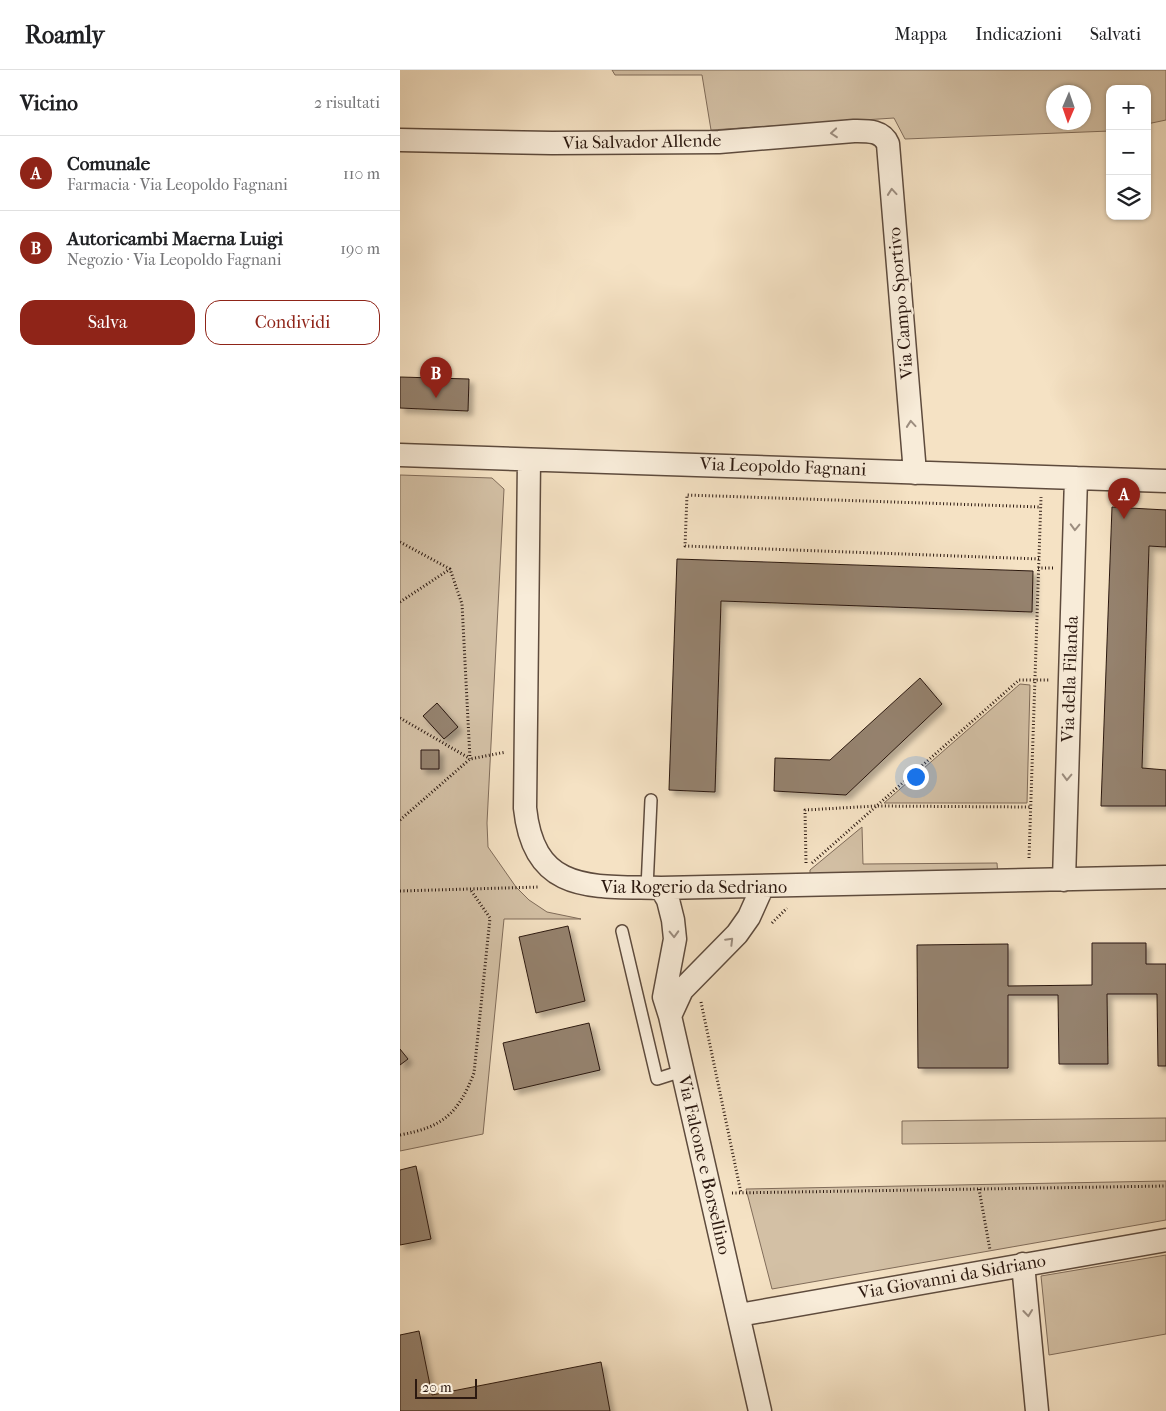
<!DOCTYPE html>
<html lang="it">
<meta charset="utf-8">
<style>
body{margin:0;font-family:"IM FELL French Canon",serif;background:#f6f6f6;color:#202124}
.controls{position:absolute;right:15px;top:15px;display:grid;overflow:hidden;border-radius:10px;box-shadow:0 1px 4px #0004}
.controls button{width:45px;height:45px;display:grid;place-items:center;padding:0;border:0;border-bottom:1px solid #e0e0e0;background:#fff;color:#202124;font:25px sans-serif}
.compass{position:absolute;left:646px;top:15px;width:45px;height:45px;border-radius:50%;background:#fff;box-shadow:0 1px 4px #0004;rotate:182deg}
.scale{position:absolute;left:15px;bottom:12px;width:62px;box-sizing:border-box;padding-left:5px;border:2px solid #2c1910;border-top:0;font-size:14px;line-height:18px;white-space:nowrap;color:#2c1910;-webkit-text-stroke:4px #f8ecd9;paint-order:stroke}
.you{position:absolute;left:515px;top:706px;width:18px;height:18px;margin:-12px;border:4px solid #fff;border-radius:50%;background:#1a73e8;box-shadow:0 0 0 8px #1a73e833}
.badge{display:grid;place-items:center;width:32px;height:32px;border-radius:50%;background:#8f2418;color:#fff;font-size:16px;font-weight:700}
.pin{position:absolute;translate:-50% -41px;filter:drop-shadow(0 1px 2px #0008)}
.pin::after{content:'';position:absolute;top:26px;width:18px;height:15px;background:inherit;clip-path:polygon(0 0,100% 0,50% 100%)}
.list{margin:0;padding:0;list-style:none}
h2{display:flex;justify-content:space-between;align-items:center;height:65px;margin:0;padding:0 20px;font-size:21px}
h2 small{font-size:16px;font-weight:400;color:#757577}
.list li{display:grid;grid-template-columns:32px 1fr auto;gap:15px;align-items:center;box-sizing:border-box;height:75px;padding:0 20px;border-top:1px solid #e0e0e0}
.list b{display:block;font-size:19px;white-space:nowrap}
.list p{margin:0;font-size:16px;white-space:nowrap;color:#757577}
.list em{font-size:16px;font-style:normal;color:#757577}
.actions{display:flex;gap:10px;padding:15px 20px}
.actions a{flex:1;padding:11px 0;border:1px solid #8f2418;border-radius:15px;text-align:center;font-size:18px;color:#8f2418}
.actions .main{background:#8f2418;color:#fff}
.icon{flex:none;width:28px;height:28px;fill:none;stroke:currentColor;stroke-width:2;stroke-linecap:round;stroke-linejoin:round}
.map{position:relative;flex:none;width:766px;height:1341px;overflow:hidden}
header{display:flex;align-items:center;gap:30px;box-sizing:border-box;height:70px;padding:0 25px;background:#fff;border-bottom:1px solid #e0e0e0}
header strong{font-size:24px}
nav{display:flex;gap:28px;margin-inline-start:auto;font-size:18px}
main{display:flex}
aside{flex:1;background:#fff}
.map>svg:first-child{display:block}
.green{fill:#d3c0a5;stroke:#806c5a;fill-rule:evenodd}
.building{fill:#95826e;stroke:#2c1910;filter:url(#shadow)}
.lines{fill:none;stroke-linecap:round;stroke-linejoin:round}
.lane-casing{stroke:#5e4b3d;stroke-width:14}
.street-casing{stroke:#5e4b3d;stroke-width:25}
.path{stroke:#2c1910;stroke-width:3;stroke-dasharray:1 2.5;stroke-linecap:butt}
.lane{stroke:#f8ecd9;stroke-width:11}
.street{stroke:#f8ecd9;stroke-width:22}
.oneway{stroke:#9c8d7f}
.labels{text-anchor:middle;dominant-baseline:central;stroke-width:4.5;stroke-linejoin:round;paint-order:stroke}
.street-label{font-size:18px;fill:#2c1910;stroke:#f8ecd9}
</style>
<header>
<strong>Roamly</strong>
<nav><a>Mappa</a><a>Indicazioni</a><a>Salvati</a></nav>
</header>
<main>
<aside>
<h2>Vicino<small>2 risultati</small></h2>
<ul class="list">
<li><span class="badge">A</span><div><b>Comunale</b><p>Farmacia · Via Leopoldo Fagnani</p></div><em>110 m</em></li>
<li><span class="badge">B</span><div><b>Autoricambi Maerna Luigi</b><p>Negozio · Via Leopoldo Fagnani</p></div><em>190 m</em></li>
</ul>
<div class="actions"><a class="main">Salva</a><a>Condividi</a></div>
</aside>
<div class="map">
<svg width="766" height="1341" viewBox="0 0 766 1341">
<defs>
<filter id="shadow"><feDropShadow dx="4.5" dy="4.5" stdDeviation="2.5" flood-color="#0004"/></filter>
</defs>
<rect width="100%" height="100%" fill="#f5e2c4"/>
<filter id="stains"><feTurbulence type="fractalNoise" baseFrequency=".004" numOctaves="4"/><feColorMatrix values="0 0 0 0 .2 0 0 0 0 .09 0 0 0 0 .02 0 0 0 .5 -.17"/></filter>
<radialGradient id="worn" r=".72"><stop offset=".6" stop-color="#630" stop-opacity="0"/><stop offset="1" stop-color="#630" stop-opacity=".3"/></radialGradient>
<path class="green" d="M212,0H766V50L747,54V19H710V61L505,69L494,48L311,60L302,5H215ZM654,22H684V52H654Z
M0,405L92,408L104,419L87,753L88,777L116,817L129,830L147,842L181,849H104L83,1064L0,1081Z
M620,614L630,615L627,733H484Z
M462,757L463,794L597,793L598,807L410,813V800Z
M766,1048V1071L502,1074V1051Z
M766,1111V1150L372,1219L346,1119Z
M766,1185V1264L649,1285L641,1206Z"/>
<path class="building" d="M0,307L69,309L68,341L0,338Z
M712,437L766,440V477L749,476L742,698L766,700V736H701Z
M277,489L633,501L632,542L321,531L315,722L269,720Z
M520,608L542,634L446,725L374,721L375,688L430,690Z
M37,633L58,657L44,669L23,646Z
M21,680H39V699H21Z
M168,856L185,931L136,943L119,867Z
M692,873H746V894H766V996H758L757,924H707L708,994H659L658,925H608V998H518L517,875L608,874V916L692,915Z
M189,953L200,1000L114,1020L103,973Z
M0,979L8,989L0,995Z
M16,1096L31,1169L0,1175V1100Z
M19,1261L32,1325L201,1292L210,1341H0V1265Z"/>
<g class="lines">
<g class="lane-casing">
<path id="lane" d="M247,818L251,730
M222,861L257,1009L282,1001"/>
</g>
<g class="street-casing">
<path id="street" d="M0,70L152,73L319,72L454,61C467,61 482,60 488,74L515,403
M0,385L766,411
M129,390L125,738C134,825 193,816 261,818L766,807
M664,810L676,408
M261,818L268,830L273,850L275,869L264,927L270,946L282,920L337,864L349,847L362,818
M270,946L360,1341
M623,1194L637,1341
M339,1245L766,1170"/>
</g>
<path class="path" d="M0,472L50,499L62,534L70,689
M639,489L285,476L287,425L641,437
M638,498H653
M0,532L50,499
M0,648L69,688
M0,750L70,689L106,682
M629,788L641,427
M406,793L405,740L476,736L630,737
M412,793L619,610H650
M0,821L139,817
M372,853L387,838
M301,932L341,1123
M0,1065C43,1057 58,1044 74,1003L90,848L70,819
M579,1119L590,1180
M332,1123L766,1116"/>
<use href="#lane" class="lane"/>
<use href="#street" class="street"/>
</g>
<defs><path id="oneway-chevron" d="M-2-3.5L2.5 0L-2 3.5" fill="none" stroke-width="1.6" stroke-linecap="round" stroke-linejoin="round" transform="scale(1.25)"/></defs>
<g class="oneway">
<use href="#oneway-chevron" transform="translate(434 63) rotate(175)"/>
<use href="#oneway-chevron" transform="translate(492 122) rotate(-95)"/>
<use href="#oneway-chevron" transform="translate(511 354) rotate(-95)"/>
<use href="#oneway-chevron" transform="translate(675 457) rotate(92)"/>
<use href="#oneway-chevron" transform="translate(667 707) rotate(92)"/>
<use href="#oneway-chevron" transform="translate(274 864) rotate(88)"/>
<use href="#oneway-chevron" transform="translate(330 871) rotate(-45)"/>
<use href="#oneway-chevron" transform="translate(628 1243) rotate(84)"/>
</g>
<g class="labels">
<g class="street-label">
<text transform="translate(242 72) rotate(-1)">Via Salvador Allende</text>
<text transform="translate(501 233) rotate(-95)">Via Campo Sportivo</text>
<text transform="translate(383 397) rotate(2)">Via Leopoldo Fagnani</text>
<text transform="translate(670 609) rotate(-88)">Via della Filanda</text>
<text x="294" y="817">Via Rogerio da Sedriano</text>
<text transform="translate(304 1095) rotate(77)">Via Falcone e Borsellino</text>
<text transform="translate(552 1207) rotate(-10)">Via Giovanni da Sidriano</text>
</g>
</g>
<rect width="100%" height="100%" filter="url(#stains)"/>
<rect width="100%" height="100%" fill="url(#worn)"/>
</svg>
<div class="controls">
<button>+</button>
<button>−</button>
<button><svg class="icon" aria-label="layers" viewBox="0 0 24 24"><path d="M12 4l9 5-9 5-9-5zM3 14l9 5 9-5"/></svg></button>
</div>
<svg class="compass" viewBox="-18 -18 36 36"><path d="M0-13l5 13h-10z" fill="#e53935"/><path d="M0 13l5-13h-10z" fill="#757577"/></svg>
<div class="scale">20 m</div>
<div class="you"></div>
<div class="pin badge" style="left:724px;top:449px">A</div>
<div class="pin badge" style="left:36px;top:328px">B</div>
</div>
</main>
